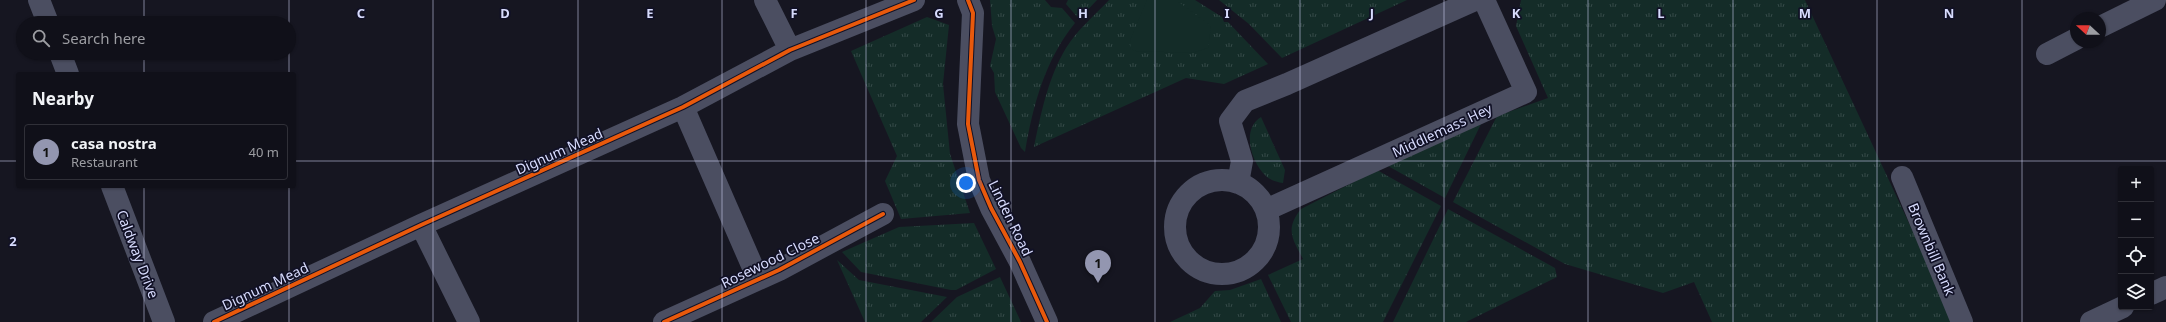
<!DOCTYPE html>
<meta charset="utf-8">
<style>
body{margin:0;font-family:"Noto Sans",sans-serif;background:#1e1e26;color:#f1f3f6}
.controls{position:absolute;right:12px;bottom:12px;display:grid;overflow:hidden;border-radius:4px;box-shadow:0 1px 3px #0004}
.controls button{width:36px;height:36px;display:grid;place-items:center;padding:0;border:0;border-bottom:1px solid #303038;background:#101019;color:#f1f3f6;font:20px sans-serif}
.compass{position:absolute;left:2070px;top:12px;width:36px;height:36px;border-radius:50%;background:#101019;box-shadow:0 1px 3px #0004;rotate:291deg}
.you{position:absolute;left:966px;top:183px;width:14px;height:14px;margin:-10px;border:3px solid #fff;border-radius:50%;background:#1a73e8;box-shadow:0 0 0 6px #1a73e833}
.badge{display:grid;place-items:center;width:26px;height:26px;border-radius:50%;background:#9396b0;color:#111;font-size:13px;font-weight:700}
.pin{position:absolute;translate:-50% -33px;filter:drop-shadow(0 1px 2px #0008)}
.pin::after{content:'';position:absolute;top:21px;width:14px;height:12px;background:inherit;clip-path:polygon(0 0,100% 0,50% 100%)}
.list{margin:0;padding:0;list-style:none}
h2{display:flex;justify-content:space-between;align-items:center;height:52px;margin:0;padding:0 16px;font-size:17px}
h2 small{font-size:13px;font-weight:400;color:#9c9da2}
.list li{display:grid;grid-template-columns:26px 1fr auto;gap:12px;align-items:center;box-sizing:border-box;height:56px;margin:0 8px 8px;padding:0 8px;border:1px solid #303038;border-radius:4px}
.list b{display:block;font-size:15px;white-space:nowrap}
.list p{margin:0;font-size:13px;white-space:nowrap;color:#9c9da2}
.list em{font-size:13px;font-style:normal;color:#9c9da2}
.icon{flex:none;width:22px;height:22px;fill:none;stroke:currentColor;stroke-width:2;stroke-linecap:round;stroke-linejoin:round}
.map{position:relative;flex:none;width:2166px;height:322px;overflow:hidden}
.search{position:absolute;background:#101019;box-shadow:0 1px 3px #0004;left:16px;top:16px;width:280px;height:44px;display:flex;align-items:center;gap:10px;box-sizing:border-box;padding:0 14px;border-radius:22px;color:#9c9da2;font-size:15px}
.panel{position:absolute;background:#101019;box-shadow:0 1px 3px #0004;left:16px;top:72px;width:280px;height:116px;border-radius:4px}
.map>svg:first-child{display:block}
.grass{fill:url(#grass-tufts)}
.park{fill:#142c28}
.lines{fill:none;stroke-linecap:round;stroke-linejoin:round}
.minor{stroke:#4b4e61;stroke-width:22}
.cycleway-casing{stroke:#111126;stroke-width:6}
.cycleway{stroke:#e8590c;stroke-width:4}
.grid{fill:none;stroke:#d7dbfd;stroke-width:1;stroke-opacity:0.55}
.labels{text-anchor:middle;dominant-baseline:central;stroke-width:3.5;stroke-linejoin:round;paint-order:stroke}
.street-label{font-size:14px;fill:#d7dbfd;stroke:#111126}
.grid-label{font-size:13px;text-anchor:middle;font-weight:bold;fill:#d7dbfd;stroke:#111126;stroke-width:3.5;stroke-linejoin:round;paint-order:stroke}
</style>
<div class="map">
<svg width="2166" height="322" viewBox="0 0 2166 322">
<defs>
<pattern id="grass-tufts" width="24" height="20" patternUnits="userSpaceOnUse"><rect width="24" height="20" fill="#142c28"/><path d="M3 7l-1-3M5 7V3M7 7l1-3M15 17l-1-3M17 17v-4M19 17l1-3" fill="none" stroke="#354a48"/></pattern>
</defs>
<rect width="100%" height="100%" fill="#161621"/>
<path class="grass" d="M990,0H1045L1051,7L1062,8L1075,23C1045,60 1033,105 1025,152L1021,148L995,92L994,73L990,66L996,39L992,26Z
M1068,0H1097L1079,19L1066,4Z
M1109,0H1195L1222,17L1224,22H1228L1268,64L1224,84L1186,78L1034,147C1041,113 1048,78 1066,48C1077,30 1095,15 1109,0Z
M1219,0H1407L1282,58L1249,24Z
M1521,0H1805L1955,322H1712L1694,282L1663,293L1565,264L1453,202L1497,116L1548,98L1516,26Z
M927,17L949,25L943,84L950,154L970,213L901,219L885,181L897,156L851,51Z
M1261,117L1285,170L1283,183C1277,182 1270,180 1266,176C1251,162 1241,129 1261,117Z
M1482,122L1445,198L1388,166Z
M1377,170L1441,206L1383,322H1291L1268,275L1303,259C1292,238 1285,229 1301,209Z
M1448,209L1555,268L1557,277L1466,322H1393Z
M974,223L996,269L956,290H951L861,272L842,252L899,227Z
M837,260L859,280L947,297L921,322H865Z
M1000,277L1021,322H931L957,297Z
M1261,279L1281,322H1170L1200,308L1215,291L1230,290Z"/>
<path class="park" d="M1147,0H1176L1211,26L1208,48L1192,53L1136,51L1130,49L1131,38Z"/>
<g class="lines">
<path class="minor" d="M39,0L48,23
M765,0L790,50
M968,0L973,13L968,124L979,180L991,208L1020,262L1047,322
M2100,27L2155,0
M60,53L68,74
M2047,54L2076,39
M683,107L758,279
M1902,177L1962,322
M1175 227a47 47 0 1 1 94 0a47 47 0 1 1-94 0Z
M1238,183L1242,161L1230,121L1245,101L1287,84L1475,0
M112,186L164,322
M1266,210L1526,92L1484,0
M421,225L469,322
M2151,294L2166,287
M214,322L421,225L683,107L790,50L914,0
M664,322L779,270L883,214
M2091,322L2123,307"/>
<g class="cycleway-casing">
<path id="cycleway" d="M968,0L973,13L968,124L979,180L991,208L1020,262L1047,322
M214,322L421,225L683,107L790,50L914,0
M664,322L779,270L883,214"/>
</g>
<use href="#cycleway" class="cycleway"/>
</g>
<path class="grid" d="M144,0V23M289,0V23M433,0V322M578,0V322M722,0V322M866,0V322M1011,0V322M1155,0V322M1300,0V322M1444,0V322M1588,0V322M1733,0V322M1877,0V322M2022,0V322M144,53V74M289,53V74M0,161H18M294,161H2166M144,186V322M289,186V322"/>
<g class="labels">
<g class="street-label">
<text transform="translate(1442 130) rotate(-25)">Middlemass Hey</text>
<text transform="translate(559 151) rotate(-24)">Dignum Mead</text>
<text transform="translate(1011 218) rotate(64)">Linden Road</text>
<text transform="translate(1932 249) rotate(67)">Brownbill Bank</text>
<text transform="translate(138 254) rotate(69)">Caldway Drive</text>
<text transform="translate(770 260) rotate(-26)">Rosewood Close</text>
<text transform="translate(265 286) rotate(-25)">Dignum Mead</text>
</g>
</g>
<g class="grid-label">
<text x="361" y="18">C</text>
<text x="505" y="18">D</text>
<text x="650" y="18">E</text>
<text x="794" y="18">F</text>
<text x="939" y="18">G</text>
<text x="1083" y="18">H</text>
<text x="1227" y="18">I</text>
<text x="1372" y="18">J</text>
<text x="1516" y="18">K</text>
<text x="1661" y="18">L</text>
<text x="1805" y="18">M</text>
<text x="1949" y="18">N</text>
<text x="13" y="246">2</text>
</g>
</svg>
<div class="controls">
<button>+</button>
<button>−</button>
<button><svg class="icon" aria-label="locate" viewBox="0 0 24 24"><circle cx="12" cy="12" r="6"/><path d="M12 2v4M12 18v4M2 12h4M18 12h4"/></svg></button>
<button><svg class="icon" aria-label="layers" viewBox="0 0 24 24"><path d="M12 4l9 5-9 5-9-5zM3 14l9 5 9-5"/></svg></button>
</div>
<svg class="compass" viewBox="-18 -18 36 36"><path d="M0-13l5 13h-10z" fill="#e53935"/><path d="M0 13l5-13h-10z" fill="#9c9da2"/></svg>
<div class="you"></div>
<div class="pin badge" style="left:1098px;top:283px">1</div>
<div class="search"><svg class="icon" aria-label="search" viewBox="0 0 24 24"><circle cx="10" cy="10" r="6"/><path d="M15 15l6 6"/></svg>Search here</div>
<section class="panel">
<h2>Nearby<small></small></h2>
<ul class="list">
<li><span class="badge">1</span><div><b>casa nostra</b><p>Restaurant</p></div><em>40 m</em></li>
</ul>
</section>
</div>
